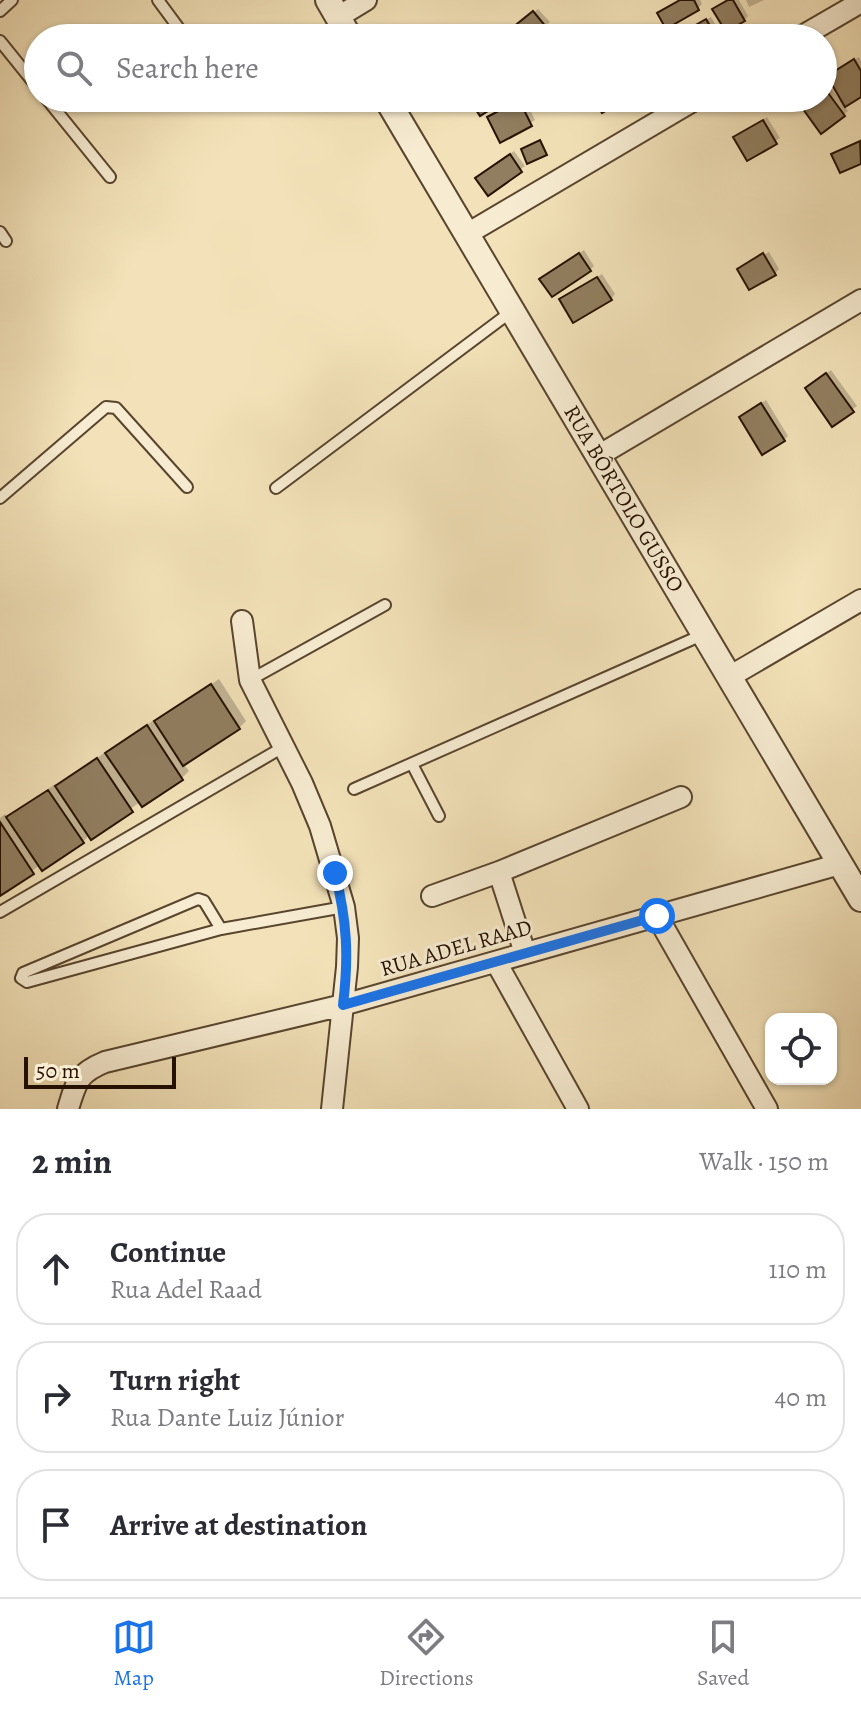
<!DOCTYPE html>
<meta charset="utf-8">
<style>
body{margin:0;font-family:Alegreya,serif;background:#f7f7f7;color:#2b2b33}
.controls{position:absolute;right:24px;bottom:24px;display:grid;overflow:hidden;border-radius:16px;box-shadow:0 2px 6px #0004}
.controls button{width:72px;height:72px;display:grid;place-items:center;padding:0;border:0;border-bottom:2px solid #e1e1e2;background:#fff;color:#2b2b33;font:40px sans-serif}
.scale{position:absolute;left:24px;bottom:20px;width:152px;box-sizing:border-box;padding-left:8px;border:4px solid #261100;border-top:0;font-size:22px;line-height:28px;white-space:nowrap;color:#261100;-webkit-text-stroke:6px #f7ecd2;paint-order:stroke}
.stop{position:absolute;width:24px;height:24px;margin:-18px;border:6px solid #1a73e8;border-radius:50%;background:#fff}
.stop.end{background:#1a73e8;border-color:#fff;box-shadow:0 2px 8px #0008}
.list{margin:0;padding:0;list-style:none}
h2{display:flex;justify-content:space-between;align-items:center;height:104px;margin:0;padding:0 32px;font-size:34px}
h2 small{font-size:26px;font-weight:400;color:#7c7c81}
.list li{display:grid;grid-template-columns:52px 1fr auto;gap:24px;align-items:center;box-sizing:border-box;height:112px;margin:0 16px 16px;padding:0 16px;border:2px solid #e1e1e2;border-radius:32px}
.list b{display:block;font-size:30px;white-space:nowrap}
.list p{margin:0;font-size:26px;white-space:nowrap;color:#7c7c81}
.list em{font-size:26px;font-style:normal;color:#7c7c81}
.icon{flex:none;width:44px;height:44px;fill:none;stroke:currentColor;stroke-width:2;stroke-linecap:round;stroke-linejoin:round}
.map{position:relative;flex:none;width:861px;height:1109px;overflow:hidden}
.search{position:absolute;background:#fff;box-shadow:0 2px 6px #0004;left:24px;right:24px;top:24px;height:88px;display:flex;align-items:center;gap:20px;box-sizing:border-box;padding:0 28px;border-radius:44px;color:#7c7c81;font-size:30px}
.sheet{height:488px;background:#fff}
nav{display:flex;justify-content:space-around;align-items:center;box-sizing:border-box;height:112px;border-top:2px solid #e1e1e2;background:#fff;font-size:22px;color:#7c7c81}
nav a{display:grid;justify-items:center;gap:4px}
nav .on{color:#1a73e8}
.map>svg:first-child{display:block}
.shadow{fill:#0003}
.building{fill:#917e60;stroke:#261100;stroke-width:2}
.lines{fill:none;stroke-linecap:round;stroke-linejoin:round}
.service-casing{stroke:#59452e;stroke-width:14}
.minor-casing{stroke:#59452e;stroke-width:24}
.tertiary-casing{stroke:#59452e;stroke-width:28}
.service{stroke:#f7ecd2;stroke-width:10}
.minor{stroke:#f7ecd2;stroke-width:20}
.tertiary{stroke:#f7ecd2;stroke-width:24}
.route{stroke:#1a73e8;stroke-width:10}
.labels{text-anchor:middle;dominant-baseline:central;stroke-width:6;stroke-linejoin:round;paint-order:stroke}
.street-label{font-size:22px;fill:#261100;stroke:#f7ecd2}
</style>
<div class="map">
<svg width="861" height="1109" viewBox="0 0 861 1109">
<rect width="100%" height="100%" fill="#f3e2b9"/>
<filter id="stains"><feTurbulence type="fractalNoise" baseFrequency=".0025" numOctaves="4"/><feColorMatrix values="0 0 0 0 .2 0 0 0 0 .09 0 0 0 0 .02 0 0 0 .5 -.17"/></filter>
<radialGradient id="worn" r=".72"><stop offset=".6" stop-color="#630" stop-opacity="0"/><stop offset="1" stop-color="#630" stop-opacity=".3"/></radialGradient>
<path class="shadow" d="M680,0H700L702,4L698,8L659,13Z
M727,0H739L748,16L744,20L715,9Z
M746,0H764L749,7Z
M538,9L550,22L531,38H522L519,25Z
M711,17L723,38H687L688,30Z
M859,57L861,61V95L844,105L848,111L843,115L797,98H823V77L840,100L843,98L829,76Z
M524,98L535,120L501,140L489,118Z
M767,117L780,138L748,159L739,134Z
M514,151L525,166L488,193L482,174Z
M584,250L594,266L590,270L546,275Z
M769,252L779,269L775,274L741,268Z
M602,274L615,294L611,299L565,296Z
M831,370L857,406L833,424L811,384Z
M766,400L788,436L784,440L741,417Z
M219,679L246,721L239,728L183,763L189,771L182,778L142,804L140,802L92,837L90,834L83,842L40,865L0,894V818L5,814L8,818L55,784L57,787L104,753L106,755L114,747L154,720L156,722Z"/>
<path class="building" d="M680,0H694L699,10L666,29L657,13Z
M728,0H733L745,21L726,32L712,9Z
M533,11L547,28L535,38H520L512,28Z
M706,19L717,38H684L682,33Z
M854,59L861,71V97L845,107L827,76Z
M823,86L845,116L821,134L795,98H823Z
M499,98L502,102L480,116L469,99Z
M593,98H625V99L602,113Z
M519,100L532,126L500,143L487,117Z
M763,120L777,144L747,161L733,137Z
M540,140L547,155L527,164L521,149Z
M860,141L861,164L840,173L831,154Z
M510,154L522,172L488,196L475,178Z
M579,253L591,271L552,297L539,279Z
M763,253L776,275L749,290L737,269Z
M597,277L612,300L573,323L559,299Z
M826,373L854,412L832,427L805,388Z
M761,403L785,441L762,455L739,417Z
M211,684L240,729L183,766L154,721Z
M147,725L183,780L142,807L105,753Z
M97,758L133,812L91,840L55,786Z
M48,790L84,843L42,871L6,817Z
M0,822L34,874L0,896Z"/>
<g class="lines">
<g class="service-casing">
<path id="service" d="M158,0L186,38
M0,11L12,0
M0,41L38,88
M46,98L110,177
M0,232L6,241
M276,488L512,311
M0,498L106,407L116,408L187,487
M250,680L385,605
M412,764L439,816
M354,789L702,635
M0,912L285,746
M221,929L204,901L198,899L23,973L21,978L27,982L221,929L344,907"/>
</g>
<g class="minor-casing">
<path id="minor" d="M338,17L366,0
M799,38L861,2
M467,234L698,98
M598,456L861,300
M242,621L250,680L302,783L320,826L344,907L348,938L347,967L332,1109
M729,677L861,600
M499,872L525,953
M432,896L499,872L681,797
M657,916L767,1109
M496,962L578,1109
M68,1109C76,1082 78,1073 105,1062L343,1005L840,864"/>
</g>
<g class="tertiary-casing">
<g id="tertiary">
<path d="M328,0L350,38"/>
<path id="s1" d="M386,98L861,899"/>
</g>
</g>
<use href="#service" class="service"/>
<use href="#minor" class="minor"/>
<use href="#tertiary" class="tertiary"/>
</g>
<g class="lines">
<path class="route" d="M335,873C347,921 349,956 343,1005L657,916"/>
</g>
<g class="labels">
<g class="street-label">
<text stroke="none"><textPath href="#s1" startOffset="466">RUA BÔRTOLO GUSSO</textPath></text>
<text transform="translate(456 948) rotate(-16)">RUA ADEL RAAD</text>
</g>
</g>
<rect width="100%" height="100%" filter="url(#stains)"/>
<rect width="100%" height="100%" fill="url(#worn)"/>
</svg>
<div class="controls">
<button><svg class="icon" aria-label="locate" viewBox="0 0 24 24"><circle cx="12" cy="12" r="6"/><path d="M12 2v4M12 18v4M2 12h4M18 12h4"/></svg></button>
</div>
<div class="scale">50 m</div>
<div class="stop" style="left:657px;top:916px"></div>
<div class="stop end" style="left:335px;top:873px"></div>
<div class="search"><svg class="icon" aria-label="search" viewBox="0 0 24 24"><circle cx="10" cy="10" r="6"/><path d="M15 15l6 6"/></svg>Search here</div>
</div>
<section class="sheet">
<h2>2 min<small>Walk · 150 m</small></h2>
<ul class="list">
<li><svg class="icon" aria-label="ahead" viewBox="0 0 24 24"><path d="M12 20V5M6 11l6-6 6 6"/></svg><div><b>Continue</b><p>Rua Adel Raad</p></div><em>110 m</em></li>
<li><svg class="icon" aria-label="right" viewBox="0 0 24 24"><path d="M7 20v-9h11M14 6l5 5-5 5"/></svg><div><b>Turn right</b><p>Rua Dante Luiz Júnior</p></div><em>40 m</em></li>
<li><svg class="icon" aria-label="arrive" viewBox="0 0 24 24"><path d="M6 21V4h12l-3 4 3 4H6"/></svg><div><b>Arrive at destination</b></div></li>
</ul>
</section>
<nav>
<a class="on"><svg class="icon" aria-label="map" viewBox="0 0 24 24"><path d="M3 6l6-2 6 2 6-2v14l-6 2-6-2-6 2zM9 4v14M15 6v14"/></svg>Map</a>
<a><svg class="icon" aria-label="directions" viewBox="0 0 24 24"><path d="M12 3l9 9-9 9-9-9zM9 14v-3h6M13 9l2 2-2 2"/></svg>Directions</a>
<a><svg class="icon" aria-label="saved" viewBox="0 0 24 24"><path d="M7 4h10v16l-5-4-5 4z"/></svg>Saved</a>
</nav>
